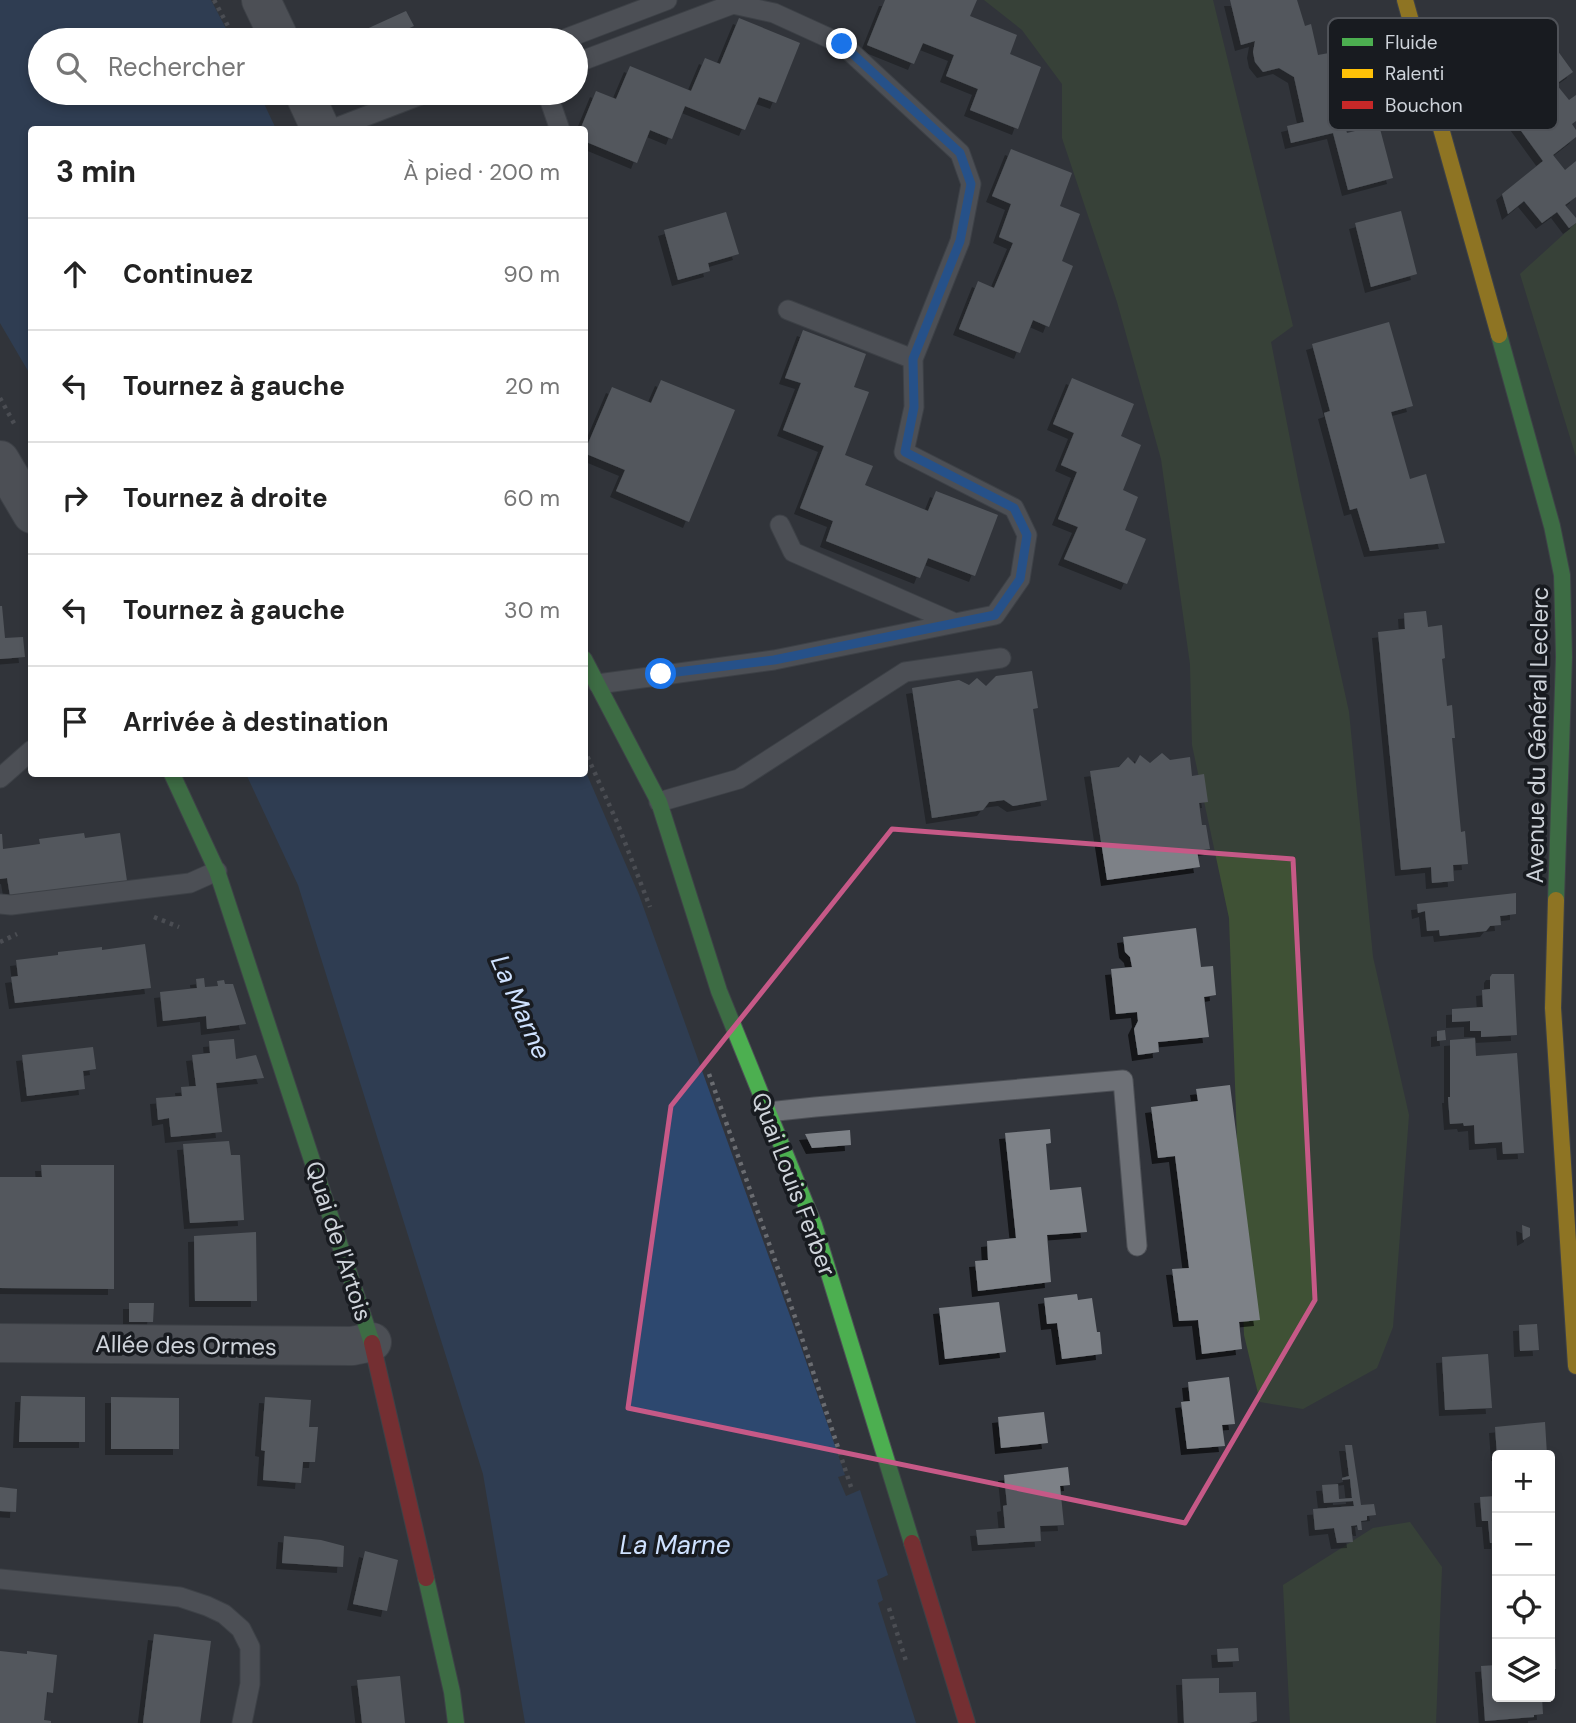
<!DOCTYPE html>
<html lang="fr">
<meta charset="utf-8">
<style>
body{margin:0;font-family:"DM Sans",sans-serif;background:#f6f6f6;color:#222}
.controls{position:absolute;right:21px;bottom:21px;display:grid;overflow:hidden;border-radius:7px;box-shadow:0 4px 10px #0003}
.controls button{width:63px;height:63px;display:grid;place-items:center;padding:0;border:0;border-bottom:2px solid #e0e0e0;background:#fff;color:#222;font:35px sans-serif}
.stop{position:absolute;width:21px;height:21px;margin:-16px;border:5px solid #1a73e8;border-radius:50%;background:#fff}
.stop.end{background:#1a73e8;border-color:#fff;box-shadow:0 2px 7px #0008}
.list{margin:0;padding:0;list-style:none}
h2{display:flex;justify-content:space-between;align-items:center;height:91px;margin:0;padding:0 28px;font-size:30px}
h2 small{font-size:23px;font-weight:400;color:#767676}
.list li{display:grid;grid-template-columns:46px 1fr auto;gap:21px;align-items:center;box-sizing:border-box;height:112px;padding:0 28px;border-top:2px solid #e0e0e0}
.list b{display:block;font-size:26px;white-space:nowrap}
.list em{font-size:23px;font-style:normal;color:#767676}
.icon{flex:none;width:38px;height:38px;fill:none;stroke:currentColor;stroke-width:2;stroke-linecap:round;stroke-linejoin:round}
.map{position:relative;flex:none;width:1576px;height:1723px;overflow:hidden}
.search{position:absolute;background:#fff;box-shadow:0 4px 10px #0003;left:28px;top:28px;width:560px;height:77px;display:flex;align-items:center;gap:18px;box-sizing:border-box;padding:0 24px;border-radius:38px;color:#767676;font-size:26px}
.panel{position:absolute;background:#fff;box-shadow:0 4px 10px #0003;left:28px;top:126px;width:560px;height:651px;border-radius:7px}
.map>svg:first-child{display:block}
.green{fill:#3f5135}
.water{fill:#2d486f}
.building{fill:#7d8187;filter:url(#shadow)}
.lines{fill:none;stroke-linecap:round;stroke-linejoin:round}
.lane-casing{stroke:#4d5056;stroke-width:21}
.street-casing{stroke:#4d5056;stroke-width:40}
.fast-casing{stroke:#4d5056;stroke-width:18}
.slow-casing{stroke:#4d5056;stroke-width:18}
.jam-casing{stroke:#4d5056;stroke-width:18}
.path{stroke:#6a6c71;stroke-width:4.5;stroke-dasharray:3.5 5;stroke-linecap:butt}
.lane{stroke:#6d7076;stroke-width:19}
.street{stroke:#6d7076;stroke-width:38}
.fast{stroke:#4caf50;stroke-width:16}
.slow{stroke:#ffc107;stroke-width:16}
.jam{stroke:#c62828;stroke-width:16}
.route{stroke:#1a73e8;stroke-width:9}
.marked{fill:none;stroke:#c65987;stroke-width:5;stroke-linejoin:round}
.labels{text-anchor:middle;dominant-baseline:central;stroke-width:7;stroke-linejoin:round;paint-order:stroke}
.street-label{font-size:24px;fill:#ced3da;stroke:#181b20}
.water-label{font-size:26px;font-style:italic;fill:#cfe2ff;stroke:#181b20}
.key{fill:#181b20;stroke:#4f5258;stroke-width:2}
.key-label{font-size:19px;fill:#ced3da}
</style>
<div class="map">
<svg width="1576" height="1723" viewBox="0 0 1576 1723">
<defs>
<filter id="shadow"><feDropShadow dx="-6" dy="6" stdDeviation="0" flood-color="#0009"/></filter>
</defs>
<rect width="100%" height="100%" fill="#31343b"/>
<path class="green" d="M984,0H1213L1293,326L1271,342L1300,490L1349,712L1373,957L1409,1115L1393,1327L1377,1368L1303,1409L1260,1402L1244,1335L1229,918L1192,745L1190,664L1161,459L1117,302L1062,138V84L1022,30Z
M1576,223V457L1520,274Z
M1410,1522L1442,1567L1436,1723H1290L1283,1585L1373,1528Z"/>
<path class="water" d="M0,0H211L232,40H40V93H259L276,129L32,130L31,376L0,323Z
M585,770L639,895L798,1338L845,1475L838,1477L846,1496L860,1490L888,1575L877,1580L883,1600L878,1603L916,1723H525L483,1474L298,885L246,774H584Z"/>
<path class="building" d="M885,0H977L970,16L1017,35L1010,54L1041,67L1018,129L970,110L978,89L946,76L954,55L923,43L914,64L867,45Z
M1230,0H1297L1305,26L1311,24L1318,55L1329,53L1334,75L1362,68L1373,112L1343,119L1347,133L1379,125L1393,178L1348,190L1333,133L1291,143L1287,126L1304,122L1294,77L1279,68L1263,72L1255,62L1253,52L1255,41L1241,45Z
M406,11L414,26L383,40H364L360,32Z
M739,18L800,43L776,103L759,97L745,130L685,106L672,139L650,130L637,163L584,141V130H580L596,91L616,99L630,66L691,91L705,58L720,64Z
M1552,43L1573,72L1556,84L1569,100L1576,95V121L1572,124L1576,130V137L1553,155L1565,170L1576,161V197L1565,205L1576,218V223L1569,228L1557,212L1542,223L1524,201L1508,214L1502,194L1543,161L1511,117L1549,89L1528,103L1508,75Z
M1011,149L1072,173L1060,206L1080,214L1062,261L1073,266L1049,327L1033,320L1020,353L959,329L978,281L994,288L1013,243L999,237L1011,204L992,196Z
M1401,211L1417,274L1371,287L1355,223Z
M726,212L739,254L708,263L710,271L678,280L664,230Z
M1389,322L1413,406L1391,412L1410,479L1426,474L1445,543L1370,551L1357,508L1350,510L1324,413L1330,411L1312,344Z
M803,330L866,354L854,387L869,392L845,455L873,466L865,485L928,511L936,491L998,515L975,576L928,558L920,578L826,541L833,521L800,508L824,446L783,430L801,383L785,378Z
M1072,378L1134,404L1121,436L1141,445L1123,490L1138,497L1125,530L1146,539L1127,584L1064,559L1078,527L1058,519L1077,472L1061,465L1074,433L1053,424Z
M661,380L735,410L689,522L616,491L625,470L584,453L612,387L651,403Z
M0,606H2L5,638L23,637L25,657L0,659Z
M1426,611L1428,627L1442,625L1445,658L1442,659L1447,706L1452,705L1455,738H1452L1461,832L1465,831L1468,864L1453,865L1454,881L1432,883L1431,867L1401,870L1378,632L1405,629L1404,613Z
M1032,671L1038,708L1033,709L1047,800L1013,806L1004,800L989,802L983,810L932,818L912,688L959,680L969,685L977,678L986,686L996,676Z
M1162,753L1170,760L1190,757L1192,776L1204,774L1208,802L1199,803L1202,825H1206L1210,849L1197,851L1200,867L1107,880L1090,771L1119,767L1128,757L1135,764L1140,755L1150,763Z
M84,833L85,838L120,833L127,881L10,896L7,878L0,879V834H2L3,849L40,844L39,839Z
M1516,893V914L1500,916L1501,925L1490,926L1486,931L1440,936L1439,930L1427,931L1425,911L1418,913L1417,904Z
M1196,928L1201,967L1213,966L1216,995L1204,997L1209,1037L1158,1042L1159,1052L1138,1055L1134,1029L1138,1021L1137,1012L1116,1014L1111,969L1132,967L1130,957L1125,952L1123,937Z
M145,944L151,988L15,1003L11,977L18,976L16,960L58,955V952L102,947V950Z
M1492,974H1514L1517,1035L1481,1037V1031H1470V1021L1452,1022V1009L1483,1007L1482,990L1490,989V977Z
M204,978L205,987L218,986L217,981L224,980L225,984H233L246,1024L207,1029L206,1016L163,1021L160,992L197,988L196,979Z
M1445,1030L1446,1040L1437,1041V1031Z
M1475,1038L1476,1056L1517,1053L1524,1153L1503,1154L1502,1142L1475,1144L1474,1125L1464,1126L1463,1123L1450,1124L1448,1097H1450V1040Z
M234,1039L236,1059L256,1055L264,1078L216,1083L222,1132L171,1137L169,1118L158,1120L156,1098L182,1096L181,1087L196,1086L192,1055L210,1053L209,1041Z
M93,1047L96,1069L83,1071L85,1089L27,1096L22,1055Z
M1230,1085L1260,1320L1239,1322L1242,1349L1202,1354L1198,1320L1179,1321L1172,1269L1189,1268L1175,1156L1158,1158L1151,1107L1198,1101L1196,1089Z
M1050,1129L1051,1143L1046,1144L1050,1190L1081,1187L1087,1232L1047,1235L1051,1282L978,1291L975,1261L988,1260L987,1241L1016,1238L1005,1133Z
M850,1130L851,1145L812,1148L805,1134Z
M229,1141L231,1155H240L244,1220L190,1223L183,1144Z
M41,1165H114V1289L0,1288V1177H42Z
M1522,1225L1530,1228V1236L1523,1240Z
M256,1232L257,1301H195L194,1236Z
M1077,1294L1078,1300L1092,1298L1097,1332H1100L1102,1354L1062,1359L1057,1323L1047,1324L1044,1298Z
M999,1302L1006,1352L945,1359L939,1308Z
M129,1303H154L153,1322H129Z
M1537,1324L1539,1350L1520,1351L1519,1325Z
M1488,1354L1492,1408L1445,1410L1442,1357Z
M1229,1377L1235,1424L1222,1425L1225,1446L1187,1449L1181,1402L1190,1401L1188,1382Z
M21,1396L85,1397V1442H19Z
M111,1397L179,1398V1449H111Z
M265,1397L311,1400L309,1427H318L315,1462H303L301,1483L263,1480L265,1451L261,1450Z
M1044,1412L1048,1443L1001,1448L998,1417Z
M1545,1422L1547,1455H1497L1495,1427Z
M1345,1445H1352L1361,1505L1374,1504L1376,1515L1367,1516V1520L1361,1521L1362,1530H1358L1357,1525L1351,1526L1353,1542L1337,1543L1334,1528L1315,1530L1313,1509L1354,1506L1353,1501L1324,1503L1322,1485L1338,1484L1339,1499L1352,1498L1350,1479L1342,1480V1478L1349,1476Z
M1068,1467L1070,1485L1060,1486L1064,1525L1040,1526L1041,1541L978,1545L976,1530L1005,1528L1003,1506L1007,1505L1004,1475Z
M0,1487L17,1489L16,1512L0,1511Z
M1497,1496V1543H1490L1488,1521H1482L1480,1497Z
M284,1536L321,1540L344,1546L343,1567L282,1563Z
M365,1551L398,1560L387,1611L353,1604Z
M1550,1560H1553V1576H1550Z
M154,1634L211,1641L200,1723H143Z
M1555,1637L1556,1669H1550V1638Z
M1238,1648L1239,1661L1218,1662L1217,1649Z
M0,1651L27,1654V1651L57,1655L53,1693L47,1692L44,1720L51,1721V1723H0Z
M1497,1665V1697H1542L1543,1714L1534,1715V1717L1485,1721L1481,1666Z
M400,1676L405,1723H362L357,1680Z
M1219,1678V1693L1256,1692L1257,1721L1249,1723H1184L1182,1679Z"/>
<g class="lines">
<g class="lane-casing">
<path id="lane" d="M562,40L667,0
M576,63L733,4L774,13L842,44L960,153L971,184L960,241L913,359L914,407L904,452L1014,508L1027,535L1020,579L995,615L774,660L598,684
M553,93L550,101L560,130
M330,130L426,93
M788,310L913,359
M780,525L793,552L955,623
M0,778L32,750
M659,802L739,779L905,672L1001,658
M0,904L11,905L190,883L217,871
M768,1112L815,1107L1123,1080L1137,1246
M0,1579L180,1597L207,1606L224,1614L241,1629L250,1647V1684L242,1723"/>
</g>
<g class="street-casing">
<path id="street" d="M261,0L280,40
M304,93L321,130
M0,460L32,514
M0,1343L352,1346L372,1342"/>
</g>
<g class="fast-casing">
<path id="fast" d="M1499,335L1552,526L1562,575L1564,657L1556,900
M584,659L659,802L719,991L814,1225L912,1543
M172,774L217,871L372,1343
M426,1578L452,1692L456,1723"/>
</g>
<g class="slow-casing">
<path id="slow" d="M1405,0L1499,335
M1556,900L1553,1008L1576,1366"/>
</g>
<g class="jam-casing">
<path id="jam" d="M372,1343L426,1578
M912,1543L967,1723"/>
</g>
<path class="path" d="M214,0L235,39
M0,398L16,427
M584,749L617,822L650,907
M154,917L179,927
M0,942L17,934
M709,1074L795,1317L851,1487
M889,1608L906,1661"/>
<use href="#lane" class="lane"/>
<use href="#street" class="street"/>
<use href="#fast" class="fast"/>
<use href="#slow" class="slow"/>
<use href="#jam" class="jam"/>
</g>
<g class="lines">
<path class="route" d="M661,674L774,660L995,615L1020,579L1027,535L1014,508L905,452L914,407L913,359L960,241L971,184L960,153L842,44"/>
</g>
<path d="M0 0H1576V1723H0ZM892,829L1293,859L1315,1300L1185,1523L628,1408L671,1106Z" fill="#31343b" fill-opacity=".55" fill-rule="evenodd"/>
<path class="marked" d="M892,829L1293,859L1315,1300L1185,1523L628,1408L671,1106Z"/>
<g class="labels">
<g class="street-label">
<text transform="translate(1537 735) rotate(-89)">Avenue du Général Leclerc</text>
<text transform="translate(794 1184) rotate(69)">Quai Louis Ferber</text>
<text transform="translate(339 1241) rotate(72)">Quai de l'Artois</text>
<text transform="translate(186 1345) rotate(1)">Allée des Ormes</text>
</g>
<g class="water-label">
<text transform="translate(521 1007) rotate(66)">La Marne</text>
<text x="675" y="1545">La Marne</text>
</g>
</g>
<rect x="1328" y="18" width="230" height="112" rx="10" class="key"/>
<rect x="1342" y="38" width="31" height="8" fill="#4caf50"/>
<rect x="1342" y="69" width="31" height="9" fill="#ffc107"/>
<rect x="1342" y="101" width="31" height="8" fill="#c62828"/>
<g class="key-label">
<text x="1385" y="49">Fluide</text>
<text x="1385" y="80">Ralenti</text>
<text x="1385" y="112">Bouchon</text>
</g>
</svg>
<div class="controls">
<button>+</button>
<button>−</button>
<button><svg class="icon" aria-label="locate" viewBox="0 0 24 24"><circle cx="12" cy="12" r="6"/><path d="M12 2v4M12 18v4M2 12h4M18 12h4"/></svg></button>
<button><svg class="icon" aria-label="layers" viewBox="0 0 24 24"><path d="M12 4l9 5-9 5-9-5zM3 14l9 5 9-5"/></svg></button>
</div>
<div class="stop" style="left:661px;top:674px"></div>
<div class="stop end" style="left:842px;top:44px"></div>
<div class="search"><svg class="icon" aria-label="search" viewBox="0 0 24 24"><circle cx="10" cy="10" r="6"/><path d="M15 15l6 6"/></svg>Rechercher</div>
<section class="panel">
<h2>3 min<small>À pied · 200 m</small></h2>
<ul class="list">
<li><svg class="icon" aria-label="ahead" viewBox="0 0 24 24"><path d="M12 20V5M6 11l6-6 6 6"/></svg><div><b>Continuez</b></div><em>90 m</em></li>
<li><svg class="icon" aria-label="left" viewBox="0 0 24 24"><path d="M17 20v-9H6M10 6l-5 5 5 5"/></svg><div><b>Tournez à gauche</b></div><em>20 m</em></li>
<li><svg class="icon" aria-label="right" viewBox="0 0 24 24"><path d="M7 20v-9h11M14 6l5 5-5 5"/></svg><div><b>Tournez à droite</b></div><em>60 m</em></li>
<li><svg class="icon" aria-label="left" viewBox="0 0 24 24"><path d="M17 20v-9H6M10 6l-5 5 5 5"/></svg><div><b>Tournez à gauche</b></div><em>30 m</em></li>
<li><svg class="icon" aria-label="arrive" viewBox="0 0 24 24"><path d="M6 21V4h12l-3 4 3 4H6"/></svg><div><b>Arrivée à destination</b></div></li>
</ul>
</section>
</div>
